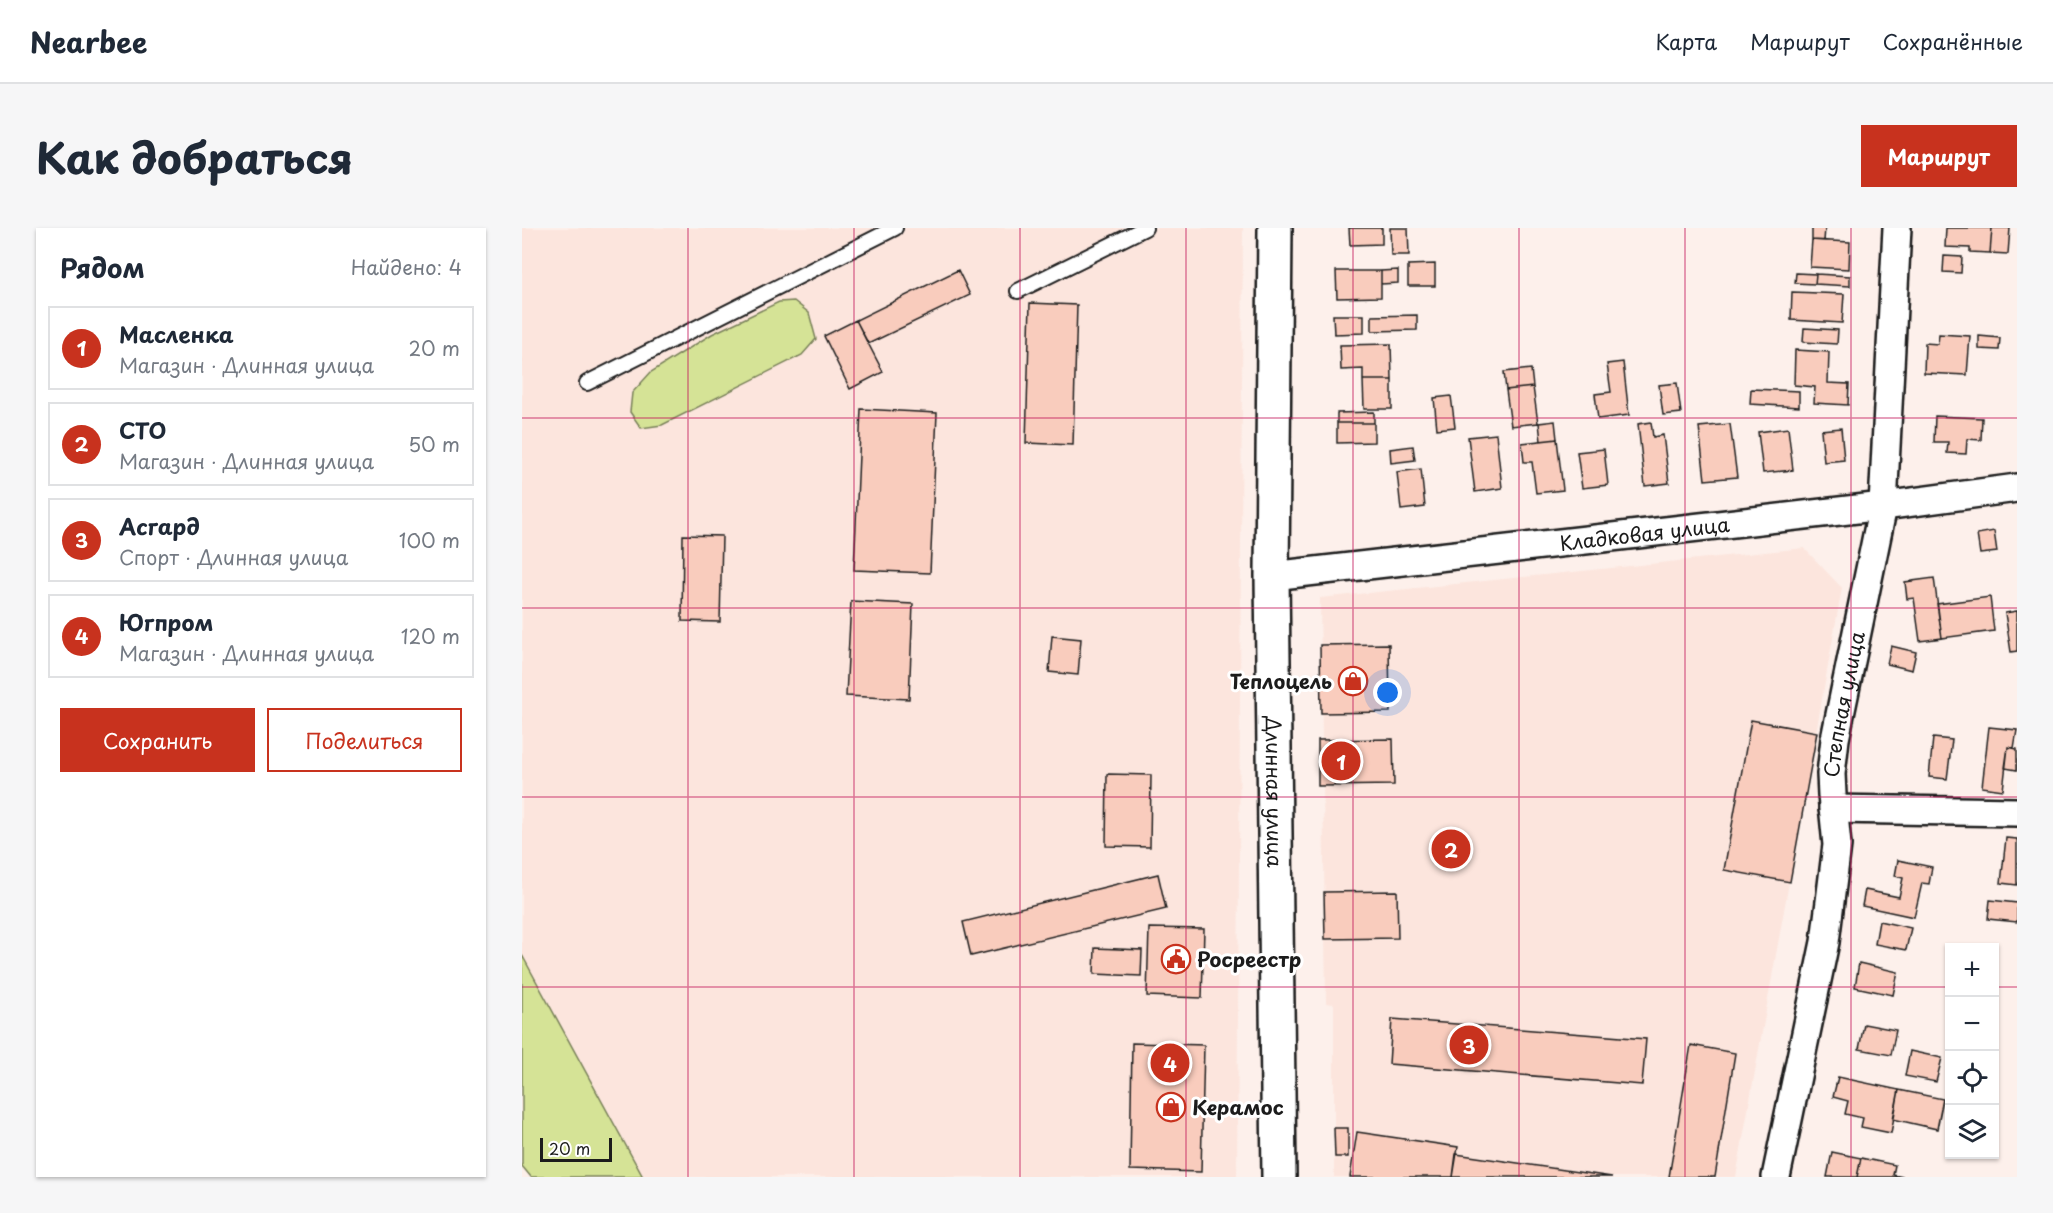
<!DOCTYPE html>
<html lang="ru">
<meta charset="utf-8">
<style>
body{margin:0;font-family:"Playpen Sans",sans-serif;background:#f6f6f7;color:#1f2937}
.controls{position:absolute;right:18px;bottom:18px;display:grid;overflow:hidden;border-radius:0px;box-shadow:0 2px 4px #0004}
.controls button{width:54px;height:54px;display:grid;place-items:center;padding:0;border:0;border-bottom:2px solid #e0e1e3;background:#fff;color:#1f2937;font:30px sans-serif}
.scale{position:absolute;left:18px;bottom:15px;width:72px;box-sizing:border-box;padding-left:6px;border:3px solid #1c1c1c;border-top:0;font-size:16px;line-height:21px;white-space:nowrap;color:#1c1c1c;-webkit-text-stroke:4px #fff;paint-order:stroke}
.you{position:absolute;left:866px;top:465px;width:21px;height:21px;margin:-15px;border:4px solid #fff;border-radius:50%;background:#1a73e8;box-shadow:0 0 0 9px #1a73e833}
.badge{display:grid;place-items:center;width:39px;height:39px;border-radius:50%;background:#c8321e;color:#fff;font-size:20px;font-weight:700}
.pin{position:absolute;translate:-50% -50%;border:3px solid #fff;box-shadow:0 2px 6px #0006}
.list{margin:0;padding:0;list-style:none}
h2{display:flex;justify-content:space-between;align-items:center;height:78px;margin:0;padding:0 24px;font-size:26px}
h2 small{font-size:20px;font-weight:400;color:#747a83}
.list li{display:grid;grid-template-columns:39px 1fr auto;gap:18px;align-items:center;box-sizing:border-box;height:84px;margin:0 12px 12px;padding:0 12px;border:2px solid #e0e1e3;border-radius:0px}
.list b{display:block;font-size:22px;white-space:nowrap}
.list p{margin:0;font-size:20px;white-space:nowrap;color:#747a83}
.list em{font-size:20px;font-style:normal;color:#747a83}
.actions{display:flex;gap:12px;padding:18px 24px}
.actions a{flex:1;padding:14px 0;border:2px solid #c8321e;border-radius:0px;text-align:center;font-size:21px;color:#c8321e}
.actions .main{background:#c8321e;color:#fff}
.icon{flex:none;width:33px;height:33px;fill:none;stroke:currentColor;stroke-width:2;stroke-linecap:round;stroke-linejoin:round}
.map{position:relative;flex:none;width:1495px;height:949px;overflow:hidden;border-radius:0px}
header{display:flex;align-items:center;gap:36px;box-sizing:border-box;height:84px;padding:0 30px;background:#fff;border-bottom:2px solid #e0e1e3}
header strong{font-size:28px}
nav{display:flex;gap:33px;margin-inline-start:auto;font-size:21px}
.intro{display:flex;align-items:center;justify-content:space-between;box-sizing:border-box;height:144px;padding:0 36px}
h1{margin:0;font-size:42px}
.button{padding:15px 27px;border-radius:0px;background:#c8321e;color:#fff;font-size:21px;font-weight:700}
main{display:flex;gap:36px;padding:0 36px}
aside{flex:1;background:#fff;border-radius:0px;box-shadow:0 2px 4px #0004}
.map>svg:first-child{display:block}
.built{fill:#fce5dd}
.green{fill:#d5e396;stroke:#788059;stroke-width:1.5}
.building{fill:#f9ccbd;stroke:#1c1c1c;stroke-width:1.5}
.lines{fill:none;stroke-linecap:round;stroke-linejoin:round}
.service-casing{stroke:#1c1c1c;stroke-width:18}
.minor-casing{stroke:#1c1c1c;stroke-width:32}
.tertiary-casing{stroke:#1c1c1c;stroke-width:38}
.service{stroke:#fff;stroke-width:14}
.minor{stroke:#fff;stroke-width:27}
.tertiary{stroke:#fff;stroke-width:33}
.grid{fill:none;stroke:#c2185b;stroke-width:1.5;stroke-opacity:0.55}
.labels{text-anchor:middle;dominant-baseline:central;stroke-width:6;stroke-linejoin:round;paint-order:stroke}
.street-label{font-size:20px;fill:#1c1c1c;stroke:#fff}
.poi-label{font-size:20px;font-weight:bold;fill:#1c1c1c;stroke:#fff;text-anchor:start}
</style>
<header>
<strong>Nearbee</strong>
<nav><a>Карта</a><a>Маршрут</a><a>Сохранённые</a></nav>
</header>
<div class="intro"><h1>Как добраться</h1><a class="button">Маршрут</a></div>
<main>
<aside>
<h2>Рядом<small>Найдено: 4</small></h2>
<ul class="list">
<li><span class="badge">1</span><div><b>Масленка</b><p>Магазин · Длинная улица</p></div><em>20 m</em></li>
<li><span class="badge">2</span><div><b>СТО</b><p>Магазин · Длинная улица</p></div><em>50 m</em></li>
<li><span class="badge">3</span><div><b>Асгард</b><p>Спорт · Длинная улица</p></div><em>100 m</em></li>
<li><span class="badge">4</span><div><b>Югпром</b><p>Магазин · Длинная улица</p></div><em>120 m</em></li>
</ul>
<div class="actions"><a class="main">Сохранить</a><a>Поделиться</a></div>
</aside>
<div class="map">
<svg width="1495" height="949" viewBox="0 0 1495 949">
<rect width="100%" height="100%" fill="#fdf0eb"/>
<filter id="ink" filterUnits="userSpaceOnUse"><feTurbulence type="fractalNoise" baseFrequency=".0167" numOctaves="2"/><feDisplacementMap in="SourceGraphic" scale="12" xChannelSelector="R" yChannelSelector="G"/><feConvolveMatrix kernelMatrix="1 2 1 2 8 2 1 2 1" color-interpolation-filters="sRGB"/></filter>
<g filter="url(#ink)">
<path class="built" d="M0,0H721L715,949H121L0,727Z
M1282,320L1320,360L1214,949H812V776L804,775L801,558H796V512H800L798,370Z"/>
<path class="green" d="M272,73L287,85L294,111L280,127L140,197L119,200L108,184L110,165L129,144L190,106L257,74Z
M0,727L121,949H9L0,938Z"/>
<path class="building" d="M827,0H860V16L828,17Z
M868,0H886L887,27H869Z
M1290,0H1303L1302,13L1290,12Z
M1424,0H1470L1468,25L1448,24V20L1423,19Z
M1470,0H1488L1486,26L1468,25Z
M1290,12L1328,14L1327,41L1288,39Z
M1422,28L1440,29L1439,45L1421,44Z
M913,36V58H886V37Z
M436,42L448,67L346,116L334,92Z
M876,42V55L859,56V43Z
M814,43H859V69L815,70Z
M1274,45L1294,46L1293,56L1273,55Z
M1294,46L1328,48V58L1293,56Z
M1270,64L1322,66L1320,95L1269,92Z
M508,75L555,77L551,217L504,215Z
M811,87H842V105L812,106Z
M895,87V102L850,103V88Z
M334,92L361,144L328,161L302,108Z
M1282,100L1316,102L1315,116L1281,114Z
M1417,106L1448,108L1445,147L1402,145L1403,115L1416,116Z
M1457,108L1478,110L1477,122L1457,121Z
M869,116L870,152H841V141L819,142L818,117Z
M1273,122L1307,124L1306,155L1327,156L1326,177L1292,175L1293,159L1272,157Z
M1101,134L1107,187L1076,191L1073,166L1089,164L1085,136Z
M1009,141L1011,159L984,162L982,144Z
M841,152H870V181H842Z
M1155,155L1159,185L1141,187L1137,157Z
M1011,159L1016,195L989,198L984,162Z
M1229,161L1277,163V179L1228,176Z
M929,168L933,199L915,201L912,170Z
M339,181L415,185L408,345L332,342Z
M852,184V195H815V185Z
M1413,188L1460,190L1459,212L1445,211L1444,226L1425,225L1426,214H1412Z
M1033,193L1035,211L1019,213L1017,195Z
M1129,194L1131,209L1141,207L1147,255L1123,258L1116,196Z
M815,195H852V214L815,215Z
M1208,196L1215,249L1183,252L1177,199Z
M1266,200L1271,242L1241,245L1236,204Z
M1319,200L1322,232L1302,234L1299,202Z
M974,206L980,260L953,264L946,209Z
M1035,211L1041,262L1014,265L1010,234H1002L1000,215Z
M891,218L893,232L869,235L868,221Z
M1082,221L1086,257L1060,260L1055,224Z
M899,241L903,279L879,282L875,244Z
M1472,303L1475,324L1458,326L1455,306Z
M161,307L200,308L198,394L160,393Z
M1412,350L1420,410L1398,413L1392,370L1385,371L1383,354Z
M1468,369L1472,403L1420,410L1415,376Z
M329,373L391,376L387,471L324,468Z
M1495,383V423L1489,424L1483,385Z
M530,408L559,411L556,447L527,444Z
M867,416L868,484L799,485L798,417Z
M1369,418L1394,424L1390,442L1365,436Z
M1229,492L1295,504L1268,654L1202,642Z
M1467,499L1495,502L1492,520L1486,519L1481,562L1460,559Z
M1411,510L1430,512L1425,551L1407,549Z
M871,511L872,557L796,558V512Z
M1486,519L1495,521V542L1483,540Z
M585,546L629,547L628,619L584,618Z
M1484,610L1495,611V657L1479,655Z
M1376,632L1410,639L1407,656L1400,655L1392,689L1340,678L1343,662L1377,669L1381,650L1373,648Z
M636,646L644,681L449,728L441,694Z
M875,663L876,710L803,711L802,664Z
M1468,672L1495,675V694L1466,691Z
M1357,693L1389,700L1384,722L1353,716Z
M627,700L682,701L680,770L625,768Z
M573,720L620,722L619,748L572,746Z
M1337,735L1376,744L1371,767L1333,759Z
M870,791L1124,811L1120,857L867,836Z
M1342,796L1374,802L1369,827L1337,821Z
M610,815L682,817L679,944L608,942Z
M1169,817L1213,825L1193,949H1147Z
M1388,823L1420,830L1414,854L1383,848Z
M1316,849L1377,862L1369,905L1339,899L1341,890L1323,886L1326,873L1311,869Z
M1377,862L1421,871L1415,901L1371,891Z
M812,900H826V929H813Z
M835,904L936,919L931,949H828Z
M1310,924L1339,930L1335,949H1305Z
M934,926L1090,949H931Z
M1339,930L1373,937L1371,947L1381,949H1335Z"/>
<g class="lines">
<g class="service-casing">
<path id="service" d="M496,63L623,0
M65,155L373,0"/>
</g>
<g class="minor-casing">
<g id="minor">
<path id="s1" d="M750,348L1361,278L1495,260"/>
<path d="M1311,581L1495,584"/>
<path id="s2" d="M1254,949L1303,714L1315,617L1310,567L1309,546L1313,511L1361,278L1375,0"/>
</g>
</g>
<g class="tertiary-casing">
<g id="tertiary">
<path id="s3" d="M753,0L750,348L757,949"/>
</g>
</g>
<use href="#service" class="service"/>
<use href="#minor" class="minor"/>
<use href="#tertiary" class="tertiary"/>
</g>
</g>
<path class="grid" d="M166,0V949M332,0V949M498,0V949M664,0V949M831,0V949M997,0V949M1163,0V949M1329,0V949M0,190H1495M0,380H1495M0,569H1495M0,759H1428M1472,759H1495"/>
<defs>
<g id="shop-ring" transform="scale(1.5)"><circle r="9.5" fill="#fff" stroke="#c8321e" stroke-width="1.5"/><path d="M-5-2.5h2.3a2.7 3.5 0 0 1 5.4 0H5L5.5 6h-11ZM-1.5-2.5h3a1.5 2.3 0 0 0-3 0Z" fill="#c8321e"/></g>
<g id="civic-ring" transform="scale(1.5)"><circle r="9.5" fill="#fff" stroke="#c8321e" stroke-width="1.5"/><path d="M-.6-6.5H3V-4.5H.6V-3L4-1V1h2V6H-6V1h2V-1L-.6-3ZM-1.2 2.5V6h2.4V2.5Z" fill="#c8321e"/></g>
</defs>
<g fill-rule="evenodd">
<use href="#shop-ring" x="831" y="453"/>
<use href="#civic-ring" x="654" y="731"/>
<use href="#shop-ring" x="649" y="879"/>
</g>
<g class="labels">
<g class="street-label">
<text stroke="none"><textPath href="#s1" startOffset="375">Кладковая улица</textPath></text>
<text stroke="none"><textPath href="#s2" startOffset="480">Степная улица</textPath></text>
<text stroke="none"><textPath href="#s3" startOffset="564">Длинная улица</textPath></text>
</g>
<g class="poi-label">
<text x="810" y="453" text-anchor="end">Теплоцель</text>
<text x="675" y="731">Росреестр</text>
<text x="670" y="879">Керамос</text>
</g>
</g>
</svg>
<div class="controls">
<button>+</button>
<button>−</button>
<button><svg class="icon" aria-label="locate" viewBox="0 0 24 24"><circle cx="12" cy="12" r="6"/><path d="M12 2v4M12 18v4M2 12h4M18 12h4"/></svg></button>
<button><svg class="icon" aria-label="layers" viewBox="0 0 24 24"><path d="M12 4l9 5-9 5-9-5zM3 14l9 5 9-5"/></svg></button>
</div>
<div class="scale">20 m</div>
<div class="you"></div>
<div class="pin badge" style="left:819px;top:533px">1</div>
<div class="pin badge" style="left:929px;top:621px">2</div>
<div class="pin badge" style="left:947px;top:817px">3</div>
<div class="pin badge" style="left:648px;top:835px">4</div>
</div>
</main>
